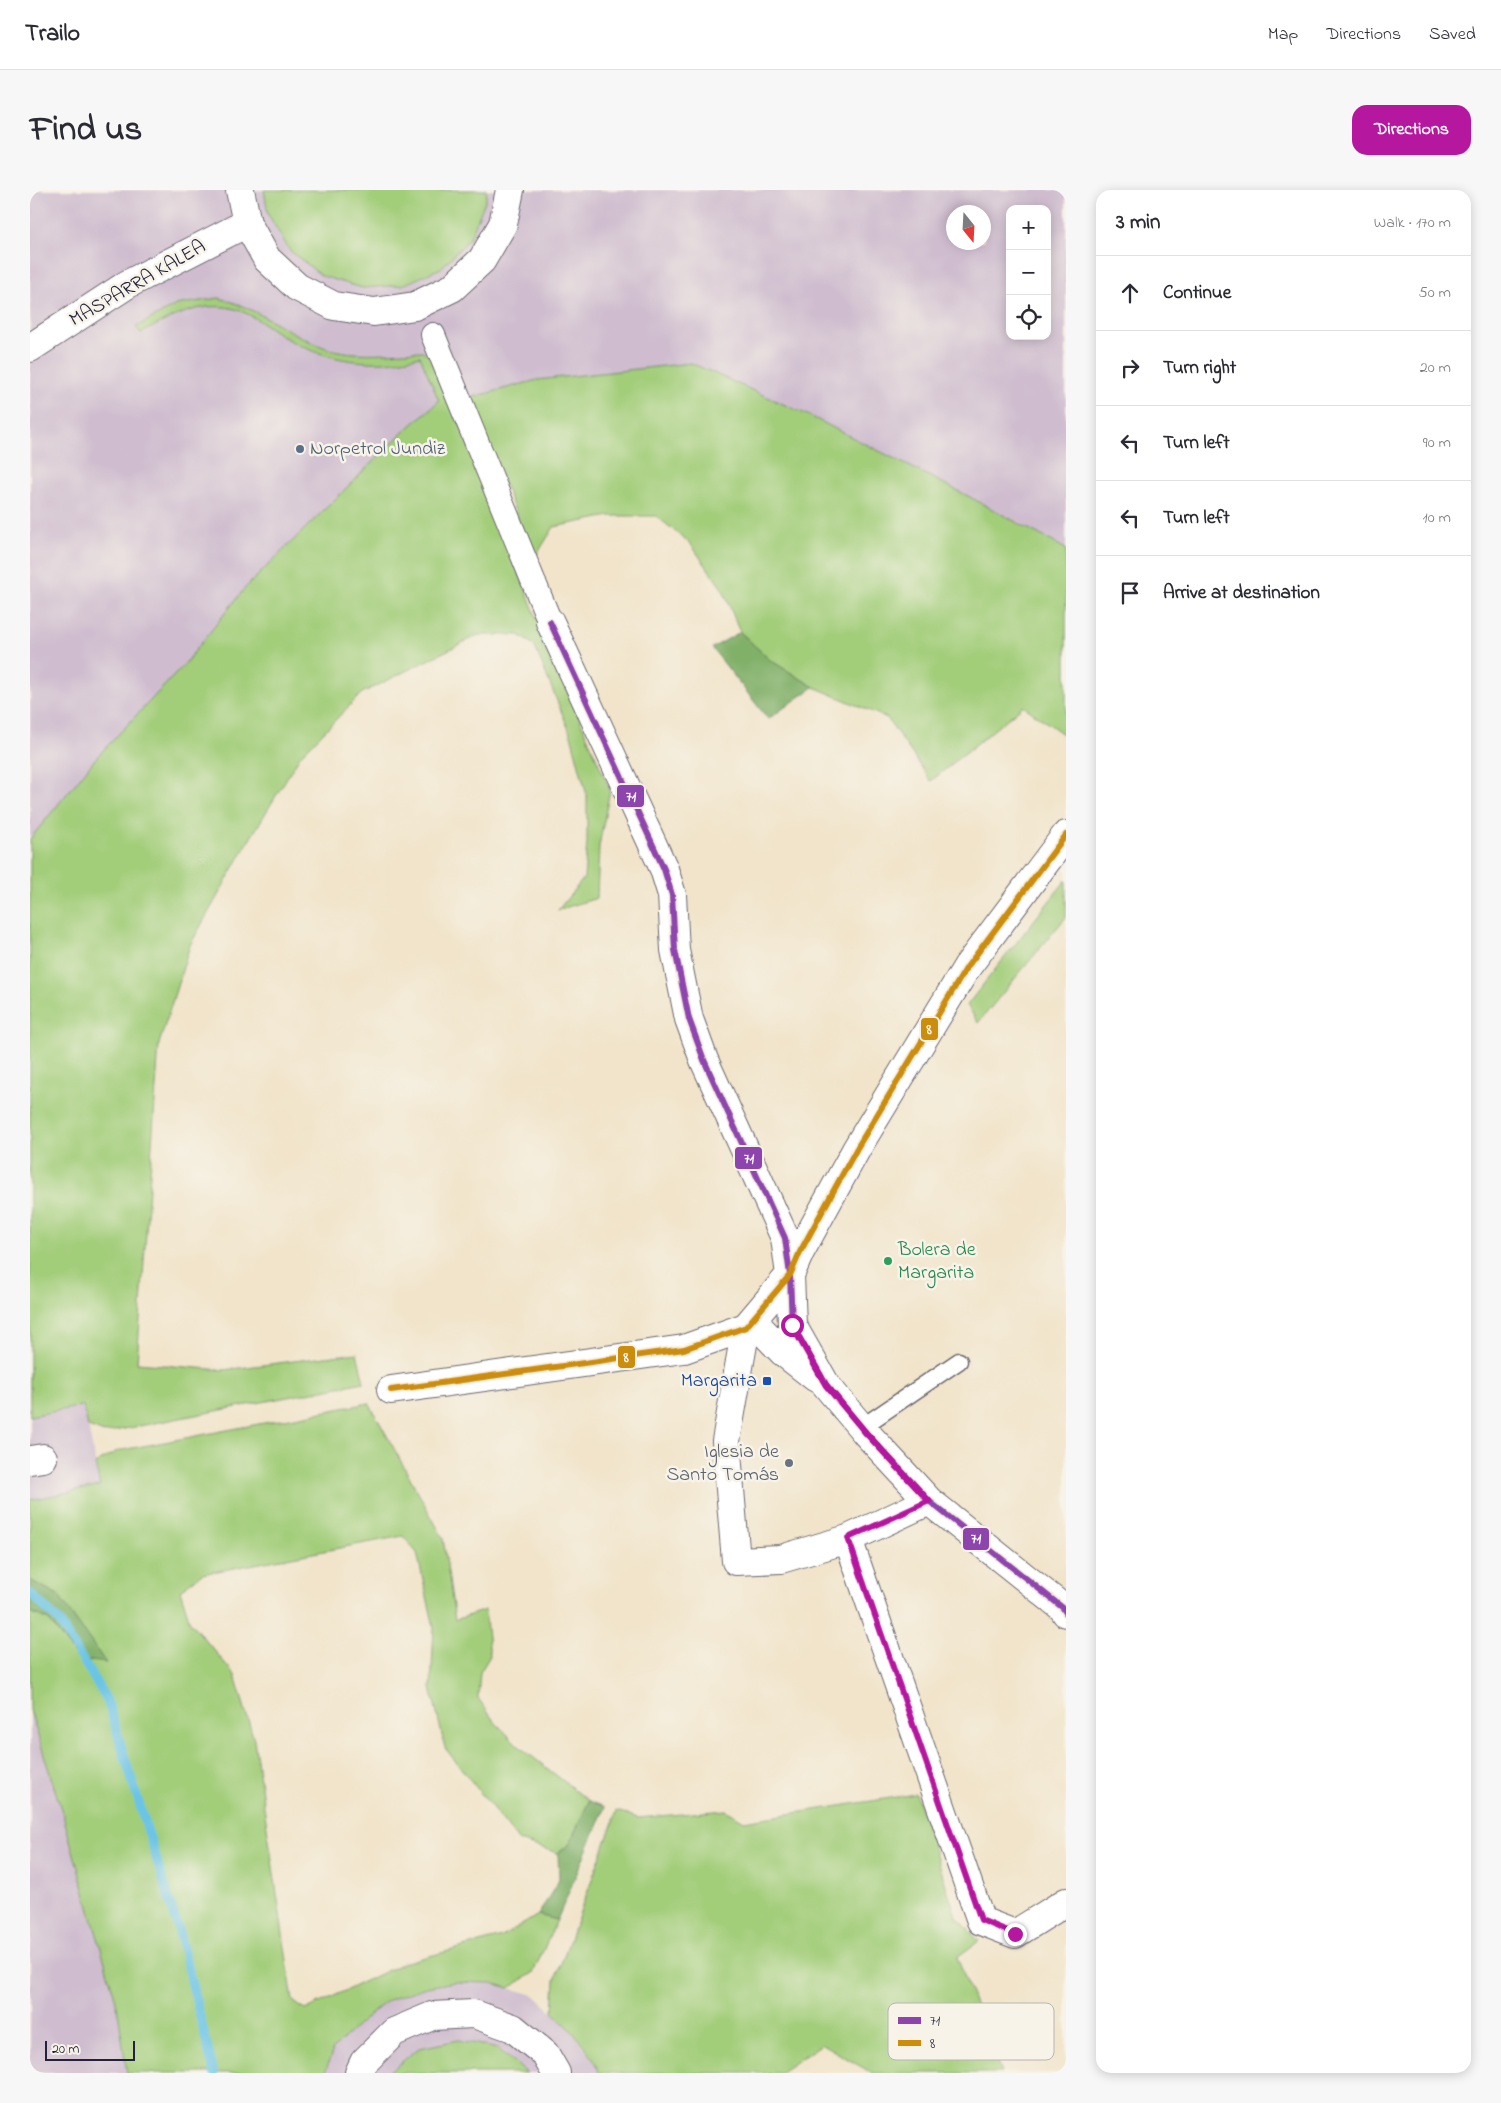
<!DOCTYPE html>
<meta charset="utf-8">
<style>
body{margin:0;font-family:"Indie Flower",sans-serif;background:#f7f7f7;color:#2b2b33}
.controls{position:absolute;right:15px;top:15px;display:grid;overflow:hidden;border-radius:10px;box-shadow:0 2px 12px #0003}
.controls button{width:45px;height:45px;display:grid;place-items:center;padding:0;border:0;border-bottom:1px solid #e1e1e2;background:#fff;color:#2b2b33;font:25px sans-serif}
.compass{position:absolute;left:916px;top:15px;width:45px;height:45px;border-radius:50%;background:#fff;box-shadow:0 2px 12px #0003;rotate:162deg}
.scale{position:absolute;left:15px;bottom:12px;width:90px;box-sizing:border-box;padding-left:5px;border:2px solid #22223b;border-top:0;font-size:14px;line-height:18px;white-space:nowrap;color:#22223b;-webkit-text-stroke:4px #f7f3e8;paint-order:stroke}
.stop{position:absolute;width:15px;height:15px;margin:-11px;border:4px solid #b5179e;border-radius:50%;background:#fff}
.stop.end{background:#b5179e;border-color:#fff;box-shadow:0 1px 5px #0008}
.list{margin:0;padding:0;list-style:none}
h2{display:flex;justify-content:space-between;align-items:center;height:65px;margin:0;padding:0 20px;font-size:21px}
h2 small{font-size:16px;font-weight:400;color:#7c7c81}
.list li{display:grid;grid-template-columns:32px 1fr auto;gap:15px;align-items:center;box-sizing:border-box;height:75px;padding:0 20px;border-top:1px solid #e1e1e2}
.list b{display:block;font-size:19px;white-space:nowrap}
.list em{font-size:16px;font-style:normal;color:#7c7c81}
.icon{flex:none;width:28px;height:28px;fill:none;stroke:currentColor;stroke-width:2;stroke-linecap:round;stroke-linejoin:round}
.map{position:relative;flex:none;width:1036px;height:1883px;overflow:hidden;border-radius:15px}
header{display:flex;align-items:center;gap:30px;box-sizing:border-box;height:70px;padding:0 25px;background:#fff;border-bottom:1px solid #e1e1e2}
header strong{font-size:24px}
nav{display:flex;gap:28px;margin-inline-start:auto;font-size:18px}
.intro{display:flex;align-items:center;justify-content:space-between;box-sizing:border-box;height:120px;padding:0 30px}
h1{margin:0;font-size:35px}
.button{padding:12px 22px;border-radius:15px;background:#b5179e;color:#fff;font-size:18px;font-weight:700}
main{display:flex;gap:30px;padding:0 30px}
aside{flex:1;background:#fff;border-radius:15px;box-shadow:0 2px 12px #0003}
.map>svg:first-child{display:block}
.industrial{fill:#cfbdcf;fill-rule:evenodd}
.green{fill:#a2cd79;stroke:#62785a}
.forest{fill:#81b069;stroke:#526952}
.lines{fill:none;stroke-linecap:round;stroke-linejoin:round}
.stream{stroke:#69c4e6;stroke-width:9}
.service-casing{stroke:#6a666d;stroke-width:19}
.pedestrian-casing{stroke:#6a666d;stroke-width:26}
.minor-casing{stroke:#6a666d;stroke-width:30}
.service{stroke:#fff;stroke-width:16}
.pedestrian{stroke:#fff;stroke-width:24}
.minor{stroke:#fff;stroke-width:28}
.bus-1-casing{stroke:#f7f3e8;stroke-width:10}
.bus-2-casing{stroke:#f7f3e8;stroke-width:10}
.bus-1{stroke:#8e44ad;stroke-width:6}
.bus-2{stroke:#cc8c0c;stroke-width:6}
.route{stroke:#b5179e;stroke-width:6}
.service-dot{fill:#5c6f8a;stroke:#f7f3e8;stroke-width:2}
.leisure-dot{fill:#2e9e5b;stroke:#f7f3e8;stroke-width:2}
.transit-dot{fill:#1a4fb4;stroke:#f7f3e8;stroke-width:2}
.worship-dot{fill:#6b7280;stroke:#f7f3e8;stroke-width:2}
.labels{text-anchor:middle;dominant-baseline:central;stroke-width:5;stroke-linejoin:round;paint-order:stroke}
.street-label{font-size:20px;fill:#22223b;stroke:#f7f3e8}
.service-label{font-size:20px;fill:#4e5e75;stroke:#f7f3e8;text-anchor:start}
.leisure-label{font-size:20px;fill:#27864d;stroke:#f7f3e8;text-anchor:start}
.transit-label{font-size:20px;fill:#164399;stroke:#f7f3e8;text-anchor:end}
.worship-label{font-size:20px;fill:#5b616d;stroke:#f7f3e8;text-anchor:end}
.key{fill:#f7f3e8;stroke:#b7b4b4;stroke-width:1}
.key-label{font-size:14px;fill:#22223b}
.line-badge{stroke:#f7f3e8;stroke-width:2}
.badge-label{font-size:14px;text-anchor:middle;font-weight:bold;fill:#fff}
</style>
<header>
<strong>Trailo</strong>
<nav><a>Map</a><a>Directions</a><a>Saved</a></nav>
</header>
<div class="intro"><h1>Find us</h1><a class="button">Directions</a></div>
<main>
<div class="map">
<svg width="1036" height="1883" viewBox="0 0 1036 1883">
<rect width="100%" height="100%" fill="#f7f3e8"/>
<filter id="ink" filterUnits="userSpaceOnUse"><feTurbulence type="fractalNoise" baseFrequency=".02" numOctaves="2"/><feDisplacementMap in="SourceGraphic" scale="10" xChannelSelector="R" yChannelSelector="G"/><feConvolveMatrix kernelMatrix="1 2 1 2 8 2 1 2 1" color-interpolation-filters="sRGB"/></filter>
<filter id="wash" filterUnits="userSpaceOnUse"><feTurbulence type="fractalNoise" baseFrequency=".0096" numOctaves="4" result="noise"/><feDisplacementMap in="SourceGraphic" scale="20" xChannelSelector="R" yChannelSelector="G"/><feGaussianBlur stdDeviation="1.12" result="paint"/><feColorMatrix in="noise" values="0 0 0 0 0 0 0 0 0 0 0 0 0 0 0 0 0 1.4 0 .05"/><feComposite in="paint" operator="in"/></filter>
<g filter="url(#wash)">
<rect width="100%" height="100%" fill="#f1e4ca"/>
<path class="industrial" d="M0,0H1036V359L938,306L507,190L422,213L153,476L66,568L0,649ZM980,19H1017V146H980ZM924,22H954V52H924Z
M54,1216L70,1296L0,1310V1226Z
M0,1520L32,1622L87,1815L97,1883H0Z
M425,1792L462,1793L504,1805L538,1836L566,1874L569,1883H295L303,1859L330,1833L358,1810L396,1797Z"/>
<path class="green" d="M234,0H457L456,9L440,48L411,78L373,95L332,98L292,86L259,60L238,24Z
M189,108C227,118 252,139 286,154C319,169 358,162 393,161L405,170L512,441L580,600L569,656L567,708L528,720L554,688L557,652V606L541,545L504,455L489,445H448L332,503L270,566L217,654L160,755L129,854L107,1173L193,1180L327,1163L334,1192L74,1243L58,1237L53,1216L0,1226V649L66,568L153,476L215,398L371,244L409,211L390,166C345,179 294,171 254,147C235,135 215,118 193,117C163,114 137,130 111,143L106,137L146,115Z
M661,173L780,226L938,306L1036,359V546L993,516L901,591L857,528L784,497L740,470L710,442L693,400L660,353L626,326H580L524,337L504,369L440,208L507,190Z
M1036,690V727L948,833L937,815Z
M339,1213L413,1348L425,1430L455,1420L460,1466L450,1482L448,1508L464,1531L490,1557L559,1611L539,1655L528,1663L489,1651L415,1558L401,1498L404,1437L387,1363L373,1346L172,1384L150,1400L160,1432L205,1485L224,1550L263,1811L275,1820L373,1773L472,1747L508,1725L527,1730L503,1783L479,1798L462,1793L425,1792L396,1797L358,1810L330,1833L303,1859L295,1883H97L87,1815L32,1622L0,1520V1422L19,1430L48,1469L28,1405L0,1390V1310L70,1296L65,1274L87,1261Z
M886,1604L926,1726L949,1751L927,1767L971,1883H842L792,1854L749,1883H569C563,1862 539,1837 523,1822L525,1790L587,1621L608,1628L696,1620L714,1631Z
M429,1850L468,1859L497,1883H358L389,1858Z"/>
<path class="forest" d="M710,442L740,470L784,497L738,529L682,458Z
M0,1390L28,1405L76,1473L48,1469L19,1430L0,1422Z
M559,1611L575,1617L527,1730L508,1725L529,1690L528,1663L539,1655Z"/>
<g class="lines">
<path class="stream" d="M0,1403L29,1431L77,1510L148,1738L184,1883"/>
</g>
</g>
<g filter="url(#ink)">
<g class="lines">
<g class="service-casing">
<path id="service" d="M832,1237L929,1171"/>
</g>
<g class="pedestrian-casing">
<path id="pedestrian" d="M403,145L520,432"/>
</g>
<g class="minor-casing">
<path id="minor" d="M210,0L217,33L237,69L267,97L304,116L344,122L385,116L422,98L452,70L473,34L480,0
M0,158L98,94L217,33
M520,432L634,679L642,705L645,760L659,829L674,870L755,1048L760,1085L762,1135L796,1195L836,1243L899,1311L1033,1418L1036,1423
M722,1130L753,1162L786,1188
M716,1137L696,1251L706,1371L751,1369L818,1349L899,1311
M361,1200L654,1159L716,1137L760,1085L770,1062L827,958L937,777L1036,645
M0,1270L13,1268
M818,1349L951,1731L985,1744L1036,1712
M329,1883L334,1872L364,1842L402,1826L444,1824L483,1838L515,1864L526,1883"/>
</g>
<use href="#service" class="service"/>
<use href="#pedestrian" class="pedestrian"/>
<use href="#minor" class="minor"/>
<g class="bus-1-casing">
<path id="bus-1" d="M520,432L634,679L642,705L645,760L659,829L674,870L755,1048L760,1085L762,1135L796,1195L836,1243L899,1311L1033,1418L1036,1423"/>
</g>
<g class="bus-2-casing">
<path id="bus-2" d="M361,1200L654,1159L716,1137L760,1085L770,1062L827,958L937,777L1036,645"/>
</g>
<use href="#bus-1" class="bus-1"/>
<use href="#bus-2" class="bus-2"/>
</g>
</g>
<g class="lines" filter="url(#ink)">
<path class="route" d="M762,1135L796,1195L836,1243L899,1311L818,1348L951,1730L985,1744"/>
</g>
<circle class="service-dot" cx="270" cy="259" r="5"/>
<circle class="leisure-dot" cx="858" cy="1071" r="5"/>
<rect class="transit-dot" x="732" y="1186" width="10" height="10" rx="2.5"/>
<circle class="worship-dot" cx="759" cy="1273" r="5"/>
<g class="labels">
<g class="street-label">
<text transform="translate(108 94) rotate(-30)">MASPARRA KALEA</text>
</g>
<g class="service-label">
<text x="280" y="259">Norpetrol Jundiz</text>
</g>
<g class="leisure-label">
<text x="868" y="1060">Bolera de<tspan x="868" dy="23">Margarita</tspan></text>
</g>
<g class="transit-label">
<text x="727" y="1191">Margarita</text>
</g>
<g class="worship-label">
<text x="749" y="1262">Iglesia de<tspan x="749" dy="23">Santo Tomás</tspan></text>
</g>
</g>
<rect x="858" y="1813" width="166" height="57" rx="8" class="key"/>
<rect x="868" y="1827" width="23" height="7" fill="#8e44ad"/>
<rect x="868" y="1850" width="23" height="6" fill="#cc8c0c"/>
<g class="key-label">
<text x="900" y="1835">71</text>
<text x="900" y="1858">8</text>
</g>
<g class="line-badge">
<rect x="586" y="594" width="29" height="24" rx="5" fill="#8e44ad"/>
<rect x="890" y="827" width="19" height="24" rx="5" fill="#cc8c0c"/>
<rect x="704" y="956" width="29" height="24" rx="5" fill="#8e44ad"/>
<rect x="587" y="1155" width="19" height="24" rx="5" fill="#cc8c0c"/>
<rect x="932" y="1337" width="28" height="24" rx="5" fill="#8e44ad"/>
</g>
<g class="badge-label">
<text x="601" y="611">71</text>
<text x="899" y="844">8</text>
<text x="719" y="973">71</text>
<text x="596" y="1172">8</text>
<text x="946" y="1353">71</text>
</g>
</svg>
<div class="controls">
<button>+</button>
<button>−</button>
<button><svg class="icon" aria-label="locate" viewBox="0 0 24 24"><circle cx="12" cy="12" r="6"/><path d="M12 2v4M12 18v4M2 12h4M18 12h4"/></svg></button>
</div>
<svg class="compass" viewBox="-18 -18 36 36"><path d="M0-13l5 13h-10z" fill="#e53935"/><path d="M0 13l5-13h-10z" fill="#7c7c81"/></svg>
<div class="scale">20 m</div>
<div class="stop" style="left:762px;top:1135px"></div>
<div class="stop end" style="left:985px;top:1744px"></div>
</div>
<aside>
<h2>3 min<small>Walk · 170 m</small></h2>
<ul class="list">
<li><svg class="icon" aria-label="ahead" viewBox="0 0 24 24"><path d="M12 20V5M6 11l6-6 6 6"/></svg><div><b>Continue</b></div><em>50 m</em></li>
<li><svg class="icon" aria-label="right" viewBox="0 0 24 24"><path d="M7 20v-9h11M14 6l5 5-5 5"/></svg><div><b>Turn right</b></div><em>20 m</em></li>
<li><svg class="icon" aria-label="left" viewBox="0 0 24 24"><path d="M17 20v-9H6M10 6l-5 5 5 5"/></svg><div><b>Turn left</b></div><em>90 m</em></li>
<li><svg class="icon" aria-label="left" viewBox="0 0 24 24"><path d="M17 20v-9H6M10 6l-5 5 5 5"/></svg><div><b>Turn left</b></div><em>10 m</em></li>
<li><svg class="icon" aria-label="arrive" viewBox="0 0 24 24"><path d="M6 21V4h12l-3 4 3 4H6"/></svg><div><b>Arrive at destination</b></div></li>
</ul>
</aside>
</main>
